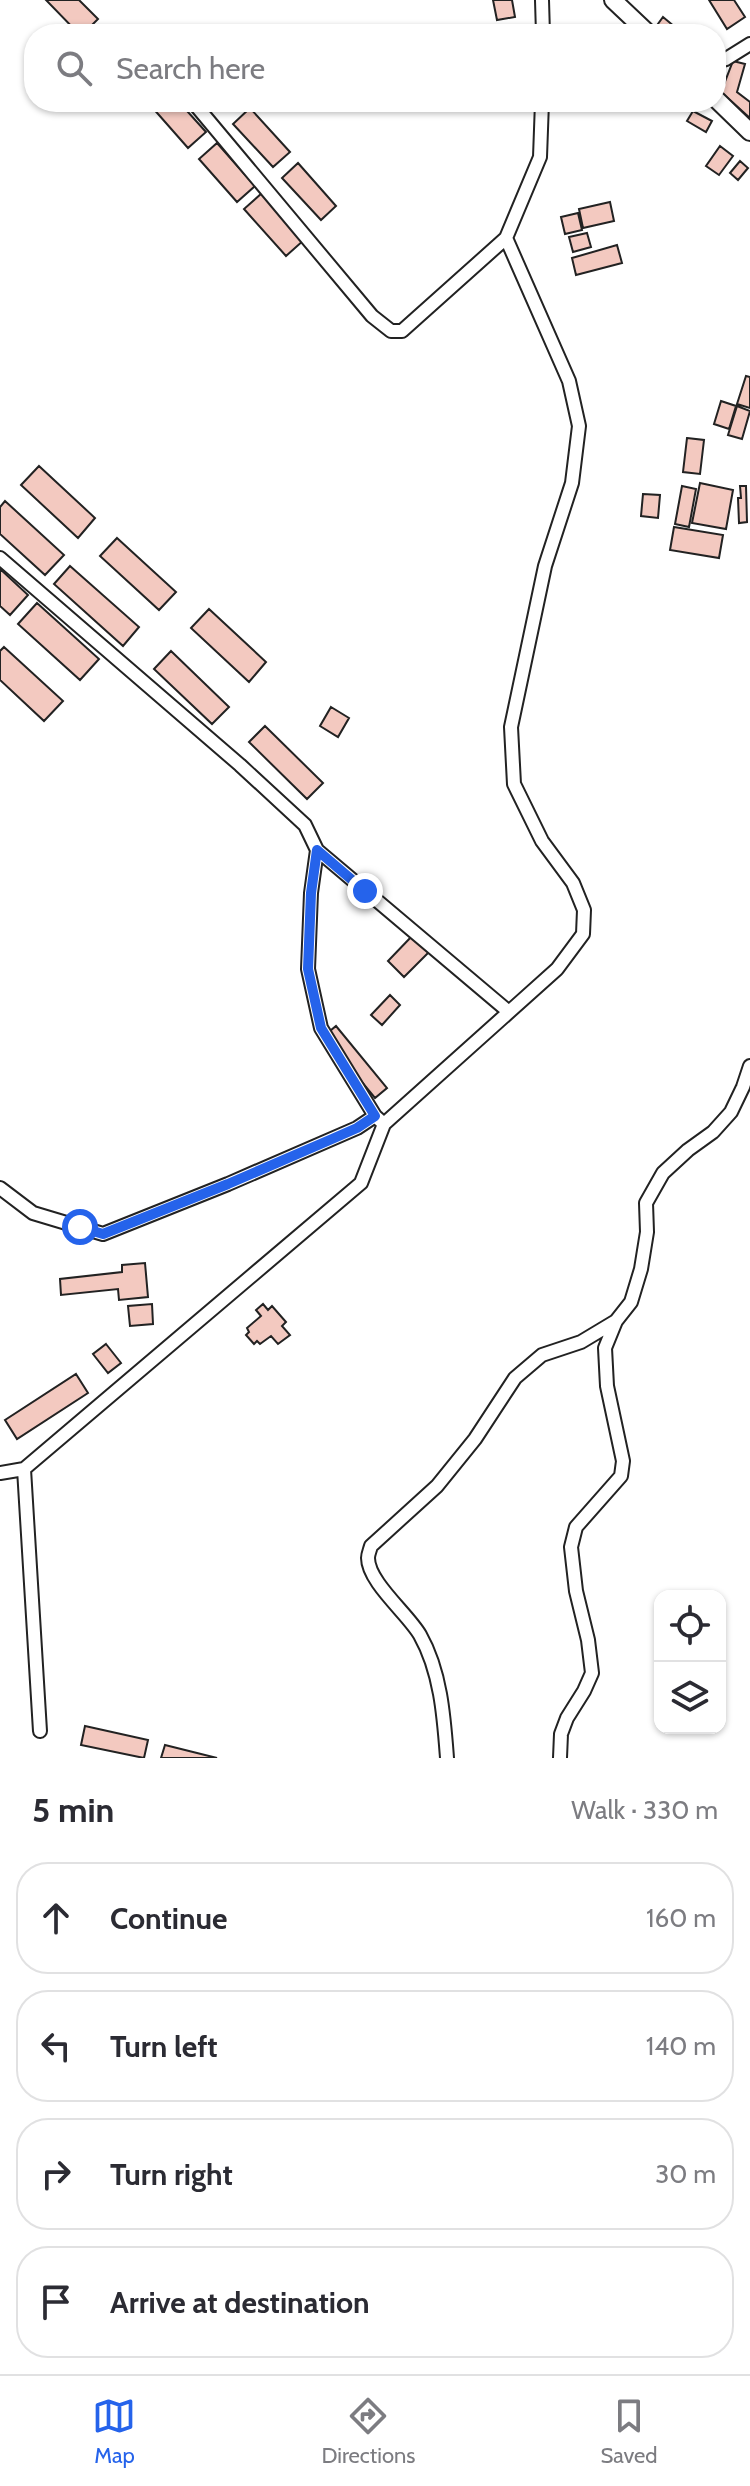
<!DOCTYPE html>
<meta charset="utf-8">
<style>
body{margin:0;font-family:Cabin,sans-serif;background:#f7f7f7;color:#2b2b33}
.controls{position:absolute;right:24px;bottom:24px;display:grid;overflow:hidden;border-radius:16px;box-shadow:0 2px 6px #0004}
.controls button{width:72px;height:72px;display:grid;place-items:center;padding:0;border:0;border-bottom:2px solid #e1e1e2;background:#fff;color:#2b2b33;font:40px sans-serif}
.stop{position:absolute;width:24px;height:24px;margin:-18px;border:6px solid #2563eb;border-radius:50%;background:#fff}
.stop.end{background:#2563eb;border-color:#fff;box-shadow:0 2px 8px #0008}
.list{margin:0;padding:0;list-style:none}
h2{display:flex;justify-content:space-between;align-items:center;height:104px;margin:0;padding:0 32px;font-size:34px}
h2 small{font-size:26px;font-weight:400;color:#7c7c81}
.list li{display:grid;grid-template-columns:52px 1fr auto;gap:24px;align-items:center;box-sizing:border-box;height:112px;margin:0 16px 16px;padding:0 16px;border:2px solid #e1e1e2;border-radius:32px}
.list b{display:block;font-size:30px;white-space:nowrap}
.list em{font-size:26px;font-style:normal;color:#7c7c81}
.icon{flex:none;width:44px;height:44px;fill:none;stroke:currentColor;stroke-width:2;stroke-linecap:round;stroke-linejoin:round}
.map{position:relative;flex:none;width:750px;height:1758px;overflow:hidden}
.search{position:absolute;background:#fff;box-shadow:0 2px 6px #0004;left:24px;right:24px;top:24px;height:88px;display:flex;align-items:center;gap:20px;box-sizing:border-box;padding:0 28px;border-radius:32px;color:#7c7c81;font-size:30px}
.sheet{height:616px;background:#fff}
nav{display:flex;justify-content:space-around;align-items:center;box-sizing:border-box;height:112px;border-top:2px solid #e1e1e2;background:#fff;font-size:22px;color:#7c7c81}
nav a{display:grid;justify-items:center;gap:4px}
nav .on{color:#2563eb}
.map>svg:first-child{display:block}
.building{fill:#f3c9c0;stroke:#222;stroke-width:2}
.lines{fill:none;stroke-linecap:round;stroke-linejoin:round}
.street-casing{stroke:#222;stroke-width:16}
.secondary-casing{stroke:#222;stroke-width:20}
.street{stroke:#fff;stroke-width:12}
.secondary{stroke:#fff;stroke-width:16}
.route{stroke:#2563eb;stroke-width:10}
</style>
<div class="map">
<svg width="750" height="1758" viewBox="0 0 750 1758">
<rect width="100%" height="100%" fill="#fff"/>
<path class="building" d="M46,0H79L98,19L83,34H79Z
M493,0H512L515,17L497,20Z
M709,0H734L745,17L727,29Z
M663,17L681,32L679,34H662L655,28Z
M733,61L745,64L737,92L750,102V118L721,92Z
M155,102H179L206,132L188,148L151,106Z
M250,108L290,152L273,167L233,124Z
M693,111L712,121L706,132L687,121Z
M217,143L255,186L237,202L199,159Z
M720,146L733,156L719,175L706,166Z
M740,161L748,168L738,180L730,173Z
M298,163L336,206L321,220L282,178Z
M262,193L304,240L286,256L244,209Z
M610,202L614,221L583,228L579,209Z
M578,213L582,230L565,234L561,217Z
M587,233L591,247L573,252L569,237Z
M617,245L622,263L576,275L572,258Z
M746,376L750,377V408L737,404Z
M721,401L736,406L729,429L714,424Z
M737,406L750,411L742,439L728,435Z
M687,438L704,440L700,474L683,472Z
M39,466L95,518L78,538L21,485Z
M700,483L733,490L726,529L692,523Z
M682,486L696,489L689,527L675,524Z
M740,486H746L747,522L739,523L738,498H741Z
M643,494L660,495L658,518L641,516Z
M5,501L64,555L45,575L0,534V507Z
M674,527L723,535L719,558L670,550Z
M117,538L176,592L159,610L100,556Z
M70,566L139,627L123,646L54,584Z
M0,569L28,595L10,615L0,606Z
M37,603L99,659L80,680L18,624Z
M209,609L266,662L249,682L191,628Z
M4,647L63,701L44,721L0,680V651Z
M171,651L229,707L212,724L154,669Z
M331,707L349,718L338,737L320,726Z
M265,726L323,783L307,799L249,742Z
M413,935L430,951L404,977L388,961Z
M390,995L400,1005L382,1025L371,1015Z
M336,1026L387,1088L375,1098L324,1036Z
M145,1263L148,1297L119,1300L118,1289L61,1295L60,1279L122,1272V1265Z
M152,1304L153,1324L130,1326L128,1306Z
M263,1304L268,1310L272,1306L286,1322L282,1326L290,1335L278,1344L271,1336L260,1344L257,1341L254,1344L246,1335L249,1332L247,1328L261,1316L256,1310Z
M106,1344L121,1363L108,1373L93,1354Z
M76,1374L88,1393L17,1439L5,1420Z
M85,1726L148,1740L144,1758L81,1745Z
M165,1745L217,1758H161Z"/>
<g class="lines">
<g class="street-casing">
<path id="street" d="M542,0L543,34
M716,62L726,59L750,44
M193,102L372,316L391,331H402L506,238
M0,558L240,765L305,825L317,850L311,893L308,969L321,1028L375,1116L384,1124
M317,850L509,1012
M0,1188L33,1213L103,1234L228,1184L357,1128L375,1116
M0,1473L24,1469
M40,1731L24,1469L361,1183L384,1124L557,969L583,934L584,910L573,883L542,841L514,784L511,727L545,566L572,483L579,426L569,381L506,238L540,157L542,102
M447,1758C444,1718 441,1672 420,1635C408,1614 368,1582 368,1558C368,1554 370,1550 371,1546L437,1486L475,1439L515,1378L542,1355L581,1342L616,1321
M560,1758L561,1734L567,1718L584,1691L592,1673L588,1640L576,1591L571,1547L576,1527L621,1476L623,1461L607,1386L605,1348L616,1321L631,1302L641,1269L647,1232L646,1203L663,1173L688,1150L713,1132L731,1112L743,1087L750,1066"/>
</g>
<g class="secondary-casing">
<path id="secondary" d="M613,0L649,34
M716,99L750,132"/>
</g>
<use href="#street" class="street"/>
<use href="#secondary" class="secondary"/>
</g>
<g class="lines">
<path class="route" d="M80,1227L103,1234L228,1184L332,1139L357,1128L375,1116L321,1028L308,969L311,893L317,850L365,891"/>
</g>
</svg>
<div class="controls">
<button><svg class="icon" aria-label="locate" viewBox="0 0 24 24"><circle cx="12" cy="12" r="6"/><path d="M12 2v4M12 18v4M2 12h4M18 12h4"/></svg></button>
<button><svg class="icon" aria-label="layers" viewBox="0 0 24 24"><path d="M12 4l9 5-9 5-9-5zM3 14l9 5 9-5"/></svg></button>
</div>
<div class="stop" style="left:80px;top:1227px"></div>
<div class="stop end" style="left:365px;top:891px"></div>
<div class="search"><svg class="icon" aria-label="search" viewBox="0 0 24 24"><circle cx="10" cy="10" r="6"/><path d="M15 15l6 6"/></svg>Search here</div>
</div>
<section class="sheet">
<h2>5 min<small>Walk · 330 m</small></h2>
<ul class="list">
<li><svg class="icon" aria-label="ahead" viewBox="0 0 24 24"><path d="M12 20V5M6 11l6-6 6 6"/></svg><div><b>Continue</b></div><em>160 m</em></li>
<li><svg class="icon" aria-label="left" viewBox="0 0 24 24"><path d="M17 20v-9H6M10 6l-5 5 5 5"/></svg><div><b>Turn left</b></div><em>140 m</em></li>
<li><svg class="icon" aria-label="right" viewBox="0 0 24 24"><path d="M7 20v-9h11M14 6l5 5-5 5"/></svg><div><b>Turn right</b></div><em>30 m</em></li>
<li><svg class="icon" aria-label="arrive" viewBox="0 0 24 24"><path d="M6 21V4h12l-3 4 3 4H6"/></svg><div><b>Arrive at destination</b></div></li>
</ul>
</section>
<nav>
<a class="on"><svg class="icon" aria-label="map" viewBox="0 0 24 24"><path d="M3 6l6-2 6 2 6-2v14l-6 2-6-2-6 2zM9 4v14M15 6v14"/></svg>Map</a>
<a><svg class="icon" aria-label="directions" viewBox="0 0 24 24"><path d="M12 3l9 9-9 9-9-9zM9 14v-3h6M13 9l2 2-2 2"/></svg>Directions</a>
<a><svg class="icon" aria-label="saved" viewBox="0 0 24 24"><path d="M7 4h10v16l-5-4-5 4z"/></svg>Saved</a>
</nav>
